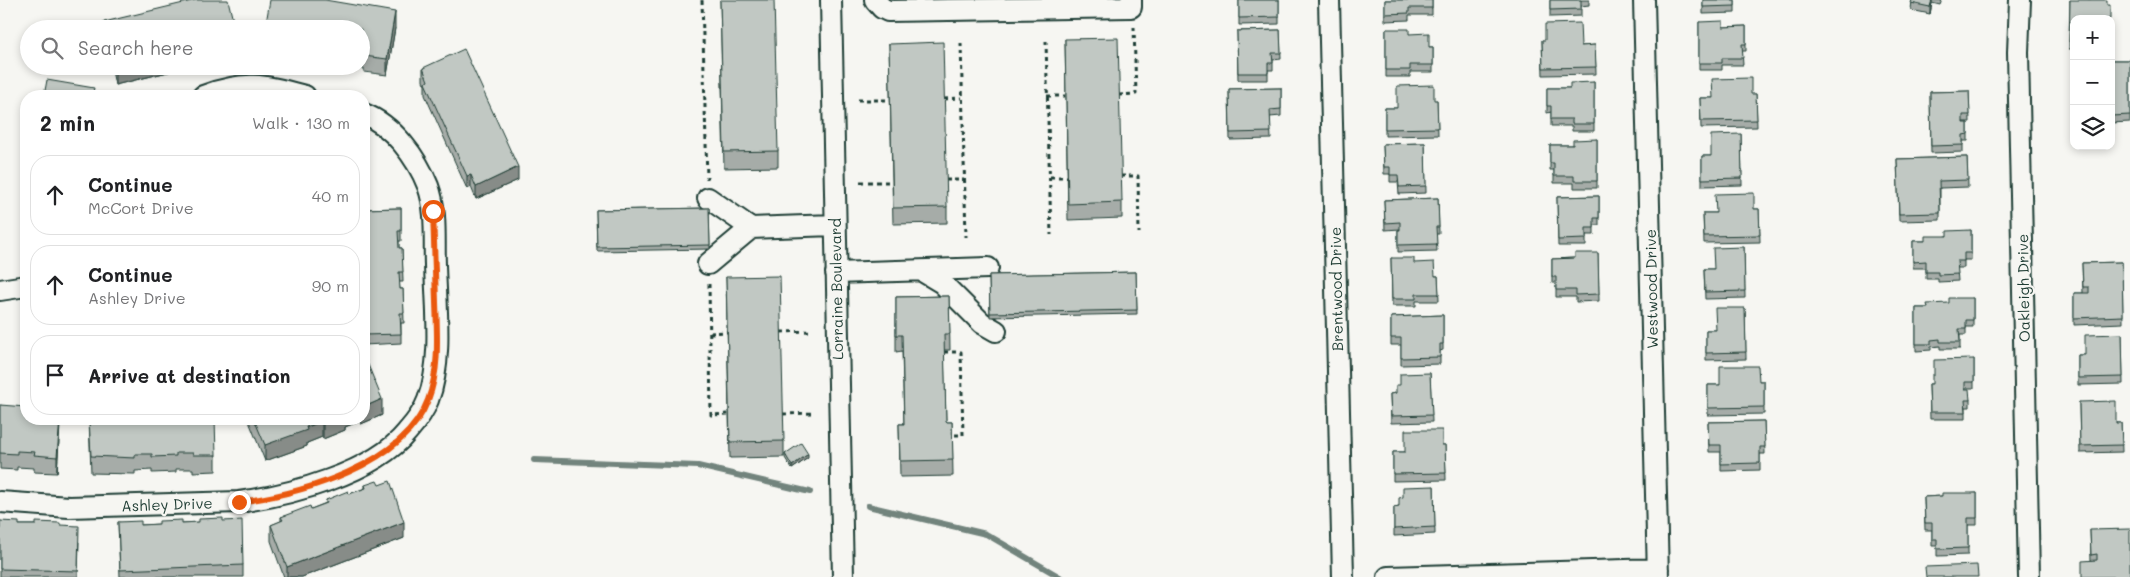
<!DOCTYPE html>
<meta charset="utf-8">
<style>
body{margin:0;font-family:Mali,sans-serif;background:#f2f2f2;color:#202124}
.controls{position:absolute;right:15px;top:15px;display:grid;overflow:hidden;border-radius:10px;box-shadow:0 2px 8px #0003}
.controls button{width:45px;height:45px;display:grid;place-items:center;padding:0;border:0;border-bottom:1px solid #e0e0e0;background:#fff;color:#202124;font:25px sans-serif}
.stop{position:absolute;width:15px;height:15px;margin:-11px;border:4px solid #ea580c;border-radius:50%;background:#fff}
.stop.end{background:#ea580c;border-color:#fff;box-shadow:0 1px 5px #0008}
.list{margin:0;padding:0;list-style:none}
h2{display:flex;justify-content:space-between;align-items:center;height:65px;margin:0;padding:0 20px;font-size:21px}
h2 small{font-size:16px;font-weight:400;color:#757577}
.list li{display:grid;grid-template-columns:32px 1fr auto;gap:15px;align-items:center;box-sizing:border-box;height:80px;margin:0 10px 10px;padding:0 10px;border:1px solid #e0e0e0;border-radius:20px}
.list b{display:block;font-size:19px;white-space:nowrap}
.list p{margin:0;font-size:16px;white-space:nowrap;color:#757577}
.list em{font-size:16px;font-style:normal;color:#757577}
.icon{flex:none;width:28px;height:28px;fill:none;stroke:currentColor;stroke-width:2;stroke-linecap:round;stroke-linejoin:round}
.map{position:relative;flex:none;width:2130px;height:577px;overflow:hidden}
.search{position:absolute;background:#fff;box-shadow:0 2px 8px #0003;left:20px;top:20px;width:350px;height:55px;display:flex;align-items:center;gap:12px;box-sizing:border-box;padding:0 18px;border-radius:28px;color:#757577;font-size:19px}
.panel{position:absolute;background:#fff;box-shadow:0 2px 8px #0003;left:20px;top:90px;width:350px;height:335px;border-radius:20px}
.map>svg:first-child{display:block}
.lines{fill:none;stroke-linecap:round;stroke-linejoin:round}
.stream{stroke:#72847d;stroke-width:6}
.minor-casing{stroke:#1f3d34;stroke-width:24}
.path{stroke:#1f3d34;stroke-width:3;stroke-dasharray:4 4;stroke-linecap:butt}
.minor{stroke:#f6f6f2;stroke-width:20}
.wall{fill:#a6aca8;stroke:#1f3d34}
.shaded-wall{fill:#878c88;stroke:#1f3d34}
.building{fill:#c1c8c3;stroke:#1f3d34}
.route{stroke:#ea580c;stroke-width:6}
.labels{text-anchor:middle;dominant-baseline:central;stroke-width:4.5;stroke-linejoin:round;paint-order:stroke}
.street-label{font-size:15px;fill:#1f3d34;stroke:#f6f6f2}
</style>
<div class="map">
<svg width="2130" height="577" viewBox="0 0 2130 577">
<rect width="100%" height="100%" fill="#f6f6f2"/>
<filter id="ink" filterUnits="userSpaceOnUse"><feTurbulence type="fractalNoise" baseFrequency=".02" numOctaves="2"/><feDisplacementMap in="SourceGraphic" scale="10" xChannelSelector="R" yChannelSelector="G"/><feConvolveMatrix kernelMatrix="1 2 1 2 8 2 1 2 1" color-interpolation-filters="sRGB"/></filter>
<g filter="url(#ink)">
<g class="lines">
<path class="stream" d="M534,460L698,466L810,492
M868,506L986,534L1060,577"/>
<g class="minor-casing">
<path id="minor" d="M831,0L843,577
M875,0L882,8L888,11L1131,7V0
M1329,0L1343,577
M1644,0L1658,577
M2020,0L2018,52L2029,577
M203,96C246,80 263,85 305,96
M708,198L751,228
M708,264L751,228L834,225
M922,271L942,283L982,323L996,331
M836,273L988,268
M0,290L26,286
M0,502L69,507L239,502C290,495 374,473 407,432C415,423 424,411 428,400C443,361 436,306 435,265C434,239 437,210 428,186C417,158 393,125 364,114
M1388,577L1658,569"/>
</g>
<path class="path" d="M702,0L707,179
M1046,41L1051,235
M961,43L966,237
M1119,95L1136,94L1134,27
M1047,96H1065
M944,99L962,98
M858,100H890
M1121,176H1138L1139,233
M1050,177H1067
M946,180H964
M860,182H892
M709,284L711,415L729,414
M781,332L813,331
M710,333L727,332
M944,352H961L963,435H949
M783,414L815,413"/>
<use href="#minor" class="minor"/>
</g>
<path class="wall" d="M720,0L778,151V167L724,168Z
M1239,0H1279V24L1239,25Z
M1385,0H1432V15H1409V20L1385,21Z
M1550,0H1589V5L1581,6V16L1550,17Z
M1703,0H1735V13L1703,14Z
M1912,0H1942L1940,5L1932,3L1930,14L1911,10Z
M2070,0L2074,19V49H2069Z
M1699,22L1723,27L1746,26V51H1742L1743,65H1722V70H1699Z
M395,28L387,75L364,72V69L351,66H361V29Z
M1386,29L1409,34L1429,47H1433V72H1410V77H1386Z
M1280,30L1281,59L1273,60V70H1268V80H1238L1237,31Z
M1065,39L1122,202V218L1068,220Z
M1542,40L1581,46L1595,45L1596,74L1543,75Z
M889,44L947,207V223L893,224Z
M2111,60H2130V122L2111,123Z
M111,66H192L115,85Z
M334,66H348L347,68Z
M423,68L518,180L476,199L471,187L467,189L425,95V85L423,81Z
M1594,82V131H1572V126H1551V112L1547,113V88H1570Z
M1281,88V116L1270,117L1271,139L1230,140L1229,89Z
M1969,91L1970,122H1963V123H1968V141H1963V152L1931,153L1930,92Z
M1756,94L1757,127L1701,128L1700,98H1712Z
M1437,100L1438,135L1385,136V108H1397Z
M1741,134L1742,185L1702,186V156H1711Z
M1597,139V188H1574V183H1554V170H1550V145H1573Z
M1425,143L1426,193L1399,194L1398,182H1390V174H1384L1383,144Z
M1967,157L1968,187L1940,188V220L1899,221L1897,159Z
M1599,196V225H1594V235H1586V246H1558L1557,197Z
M1438,198L1439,234H1436L1437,251L1398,252V230H1400V229L1385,230L1384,200Z
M401,208V241H399V248H402L403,282H399L400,289H403L404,323H401V343L364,345V209Z
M709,208L710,249L597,251L596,210Z
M1754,209H1759L1760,242L1704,243L1703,213H1715Z
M1971,230V260H1964V268H1957L1958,281L1938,282V279H1926V268H1913V241H1925Z
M1744,247L1745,298L1705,299L1704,269H1714Z
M1598,253L1599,301L1576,302V297H1556V283H1552V259L1575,258Z
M1391,258L1414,263L1435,276H1438L1439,301H1416V306H1392Z
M2122,262L2123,323L2074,325V293H2083L2082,263Z
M1136,272L1137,314L990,317L989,275Z
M726,277L784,441V457L730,458Z
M949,296L950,350H944L946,422H952L953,476L900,477L899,424H904L902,351L896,352V297Z
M1973,298V327H1966V335H1960V349H1940V346L1931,347V350L1916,351V308H1927Z
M1745,308L1746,359L1706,360V330H1716Z
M1443,315V350L1440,351V364L1401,365V345H1391V317Z
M2122,334L2123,384L2078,385V355H2085Z
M1974,359V388H1965L1970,400V407H1966V419H1930L1929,384H1932Z
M1430,373L1432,422L1391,423L1390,394L1396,393L1400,385Z
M1759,381H1764V414L1708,415V385H1720Z
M2079,402L2116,423H2121L2122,452L2080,453Z
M0,405L60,419L57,473L34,472V468L17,467V470L0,469Z
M382,415L361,424L360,421L345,427V430L323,439L322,437L307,443V446L265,461L248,419H364Z
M89,419L216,455V471L193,472V469H176V472L152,473V470L135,471V474L91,473Z
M1764,421L1765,454H1760V470L1721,471V452H1709L1708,422Z
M1442,445H1445L1446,480L1393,481V452H1405Z
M785,454L808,458L792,469L785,458Z
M365,485L404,538L302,577H284L271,541V525L281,521V517L311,509L326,503V500L349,494L365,488Z
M1434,486L1435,534L1394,536V507L1399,506L1403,497Z
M1977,493V525H1968V555L1937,556V546H1932V530H1925L1924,497L1942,496Z
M0,521L19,525H60L79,542L78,577H0Z
M223,521L243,565V577H120L118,522L141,525Z
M2090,530L2130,577L2091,560Z"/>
<path class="shaded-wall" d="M1932,0V3L1930,14V7Z
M395,12V28L387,75V59Z
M126,66H192L115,85V69Z
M365,135V151L364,154V138Z
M518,167V180L476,199V187Z
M471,175V187L467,189V176Z
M382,399V415L361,424V419H364V407Z
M60,419V425L57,473V457Z
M334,419H360V421L345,427V430L323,439V423Z
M322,421V437L307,443V446L265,461V445Z
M808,454V458L792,469V466Z
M404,522V538L302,577H287V567Z"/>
<path class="building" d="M196,0H228L235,29H105L104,22Z
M270,0H325L395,12L387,59L364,56L365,53L361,52V29H265Z
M720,0H774L778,151L724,152Z
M1239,0H1279V17L1239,18Z
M1385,0H1432V8H1409V13L1385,14Z
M1550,0H1581V9L1550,10Z
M1703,0H1735V6L1703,7Z
M1912,0H1932L1930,7L1911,3Z
M2070,0H2107V5H2110V19H2074V42H2069Z
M1723,21V27L1746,26V44H1742L1743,58H1722V63H1699V22Z
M1580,23L1581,46L1595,45L1596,67L1543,68L1542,40H1545V24Z
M1386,29H1409V34L1429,33V47H1433V65H1410V70H1386Z
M1280,30L1281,53H1272L1273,63H1268V73H1238L1237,31Z
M1118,38L1122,202L1068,204L1065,39Z
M943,42L947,207L893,208L889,44Z
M464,49L518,167L476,187L471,175L467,176L425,83L428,81L423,68Z
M2111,60H2130V115L2111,116Z
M115,66H126L115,69Z
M1751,78V94H1756L1757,120L1701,121L1700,98H1713L1712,79Z
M47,80L94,88L92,96H44Z
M1594,82V124H1572V119H1551V106H1547V88H1570V83Z
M1434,85V100H1437L1438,128L1385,129V108H1397V86Z
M1281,88V109L1270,110L1271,132L1230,133L1229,89Z
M1969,91L1970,115H1963V123H1968V134L1963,135V145L1931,146L1930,92Z
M1741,134L1742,178L1702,179V156H1711V135Z
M1597,139V181H1574V176H1554V163H1550V145H1573V140Z
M1425,143L1426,186L1399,187L1398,175H1390V167H1384L1383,144Z
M1967,157L1968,180L1939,181L1940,213L1899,214L1897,159Z
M1754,193V209H1759L1760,235L1704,236L1703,213H1716L1715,194Z
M1599,196V218H1594V228H1586V239L1558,240L1557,197Z
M1438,198L1439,227H1436L1437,244L1398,245V230H1400V222L1385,223L1384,200Z
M401,208V231H398L399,248H402L403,272H399L400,289H403L404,313H400L401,334L364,335V209Z
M709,208L710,245L597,247L596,210Z
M1971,230V253H1964V261H1957L1958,274L1938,275V272H1926V261L1913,262V241H1925V236H1947V231Z
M1744,247L1745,291L1705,292L1704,269H1714L1713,248Z
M1575,253H1598L1599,294L1576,295V290H1556V277H1552V259L1575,258Z
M1391,258H1414V263L1434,262L1435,276H1438L1439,294H1416V299H1392Z
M2122,262L2123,316L2074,318V293H2089V287H2083L2082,263Z
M1136,272L1137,310L990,313L989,275Z
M780,276L784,441L730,442L726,277Z
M949,296L950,334H944L946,422H952L953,460L900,461L899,424H904L902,335H896V297Z
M1949,298H1973V320H1966V329H1959L1960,342H1940V339L1931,340V344H1916V308H1928L1927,304L1949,303Z
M1715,308H1745L1746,352L1706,353V330H1716Z
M1443,315V344H1440V357L1401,358V338H1391V317Z
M2122,334L2123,377L2078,378V355H2085V335Z
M364,355L382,399L364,407Z
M1974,359V382H1965V389H1969L1970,400H1965L1966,412H1930L1929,384H1932V375H1934V360Z
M1720,366H1758L1759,381H1764V407L1708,408V385H1720Z
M1430,373L1432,415L1391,416L1390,394L1396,393V385H1400V374Z
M2116,401V423H2121L2122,445L2080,446L2079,402Z
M0,405L26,407V419H60L57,457L34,455L35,452L17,451V454L0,453Z
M89,419H215L216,455H193V453H176V456L152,457V454H135V458L91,456Z
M254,419H334L323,423L322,421L306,427L307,430L265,445Z
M1764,421L1765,447H1760V463L1721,464V445H1709L1708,422Z
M1405,430H1442V445H1445L1446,473L1393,474V452H1405Z
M801,443L808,454L792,466L785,454Z
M377,481L379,485L390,481L404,522L287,567L271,525L283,520L281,517L310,506L311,509L327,503L326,500L348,491L349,494L366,488L365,485Z
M1434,486L1435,527L1394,529V507L1399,506V498L1403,497V487Z
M1942,493H1977V518H1968V548L1937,549V539H1932V523H1925L1924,497L1942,496Z
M223,518V521L242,520L243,565L120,570L118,522L141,521V525L159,524V521L182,520V523L199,522V519Z
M0,521L19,522V525H36V522L60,523V525L79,526L78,571L0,569Z
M2130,529V577H2082V561L2097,560V554L2091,555L2090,530Z
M1977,565L1978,577H1926L1925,567Z"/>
</g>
<g class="lines" filter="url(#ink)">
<path class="route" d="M239,502C301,494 404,465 428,400C440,369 437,334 436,302C435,272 434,241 433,211"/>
</g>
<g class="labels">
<g class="street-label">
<text transform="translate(2023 288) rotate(-91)">Oakleigh Drive</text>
<text transform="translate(836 289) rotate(-91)">Lorraine Boulevard</text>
<text transform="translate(1336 289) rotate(-91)">Brentwood Drive</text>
<text transform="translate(1651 289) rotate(-91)">Westwood Drive</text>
<text transform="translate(167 504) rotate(-2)">Ashley Drive</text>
</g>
</g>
</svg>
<div class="controls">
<button>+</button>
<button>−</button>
<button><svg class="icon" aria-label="layers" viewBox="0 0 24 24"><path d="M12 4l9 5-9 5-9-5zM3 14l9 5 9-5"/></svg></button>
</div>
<div class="stop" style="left:433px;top:211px"></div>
<div class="stop end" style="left:239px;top:502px"></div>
<div class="search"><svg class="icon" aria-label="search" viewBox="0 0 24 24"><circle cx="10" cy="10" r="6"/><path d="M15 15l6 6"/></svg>Search here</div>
<section class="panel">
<h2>2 min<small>Walk · 130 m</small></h2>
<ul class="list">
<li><svg class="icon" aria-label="ahead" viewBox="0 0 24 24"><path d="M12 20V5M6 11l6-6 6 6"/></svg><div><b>Continue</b><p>McCort Drive</p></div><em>40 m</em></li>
<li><svg class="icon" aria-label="ahead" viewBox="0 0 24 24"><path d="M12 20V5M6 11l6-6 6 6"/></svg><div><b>Continue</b><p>Ashley Drive</p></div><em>90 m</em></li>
<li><svg class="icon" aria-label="arrive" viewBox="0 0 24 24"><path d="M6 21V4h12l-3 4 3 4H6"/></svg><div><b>Arrive at destination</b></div></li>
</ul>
</section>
</div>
